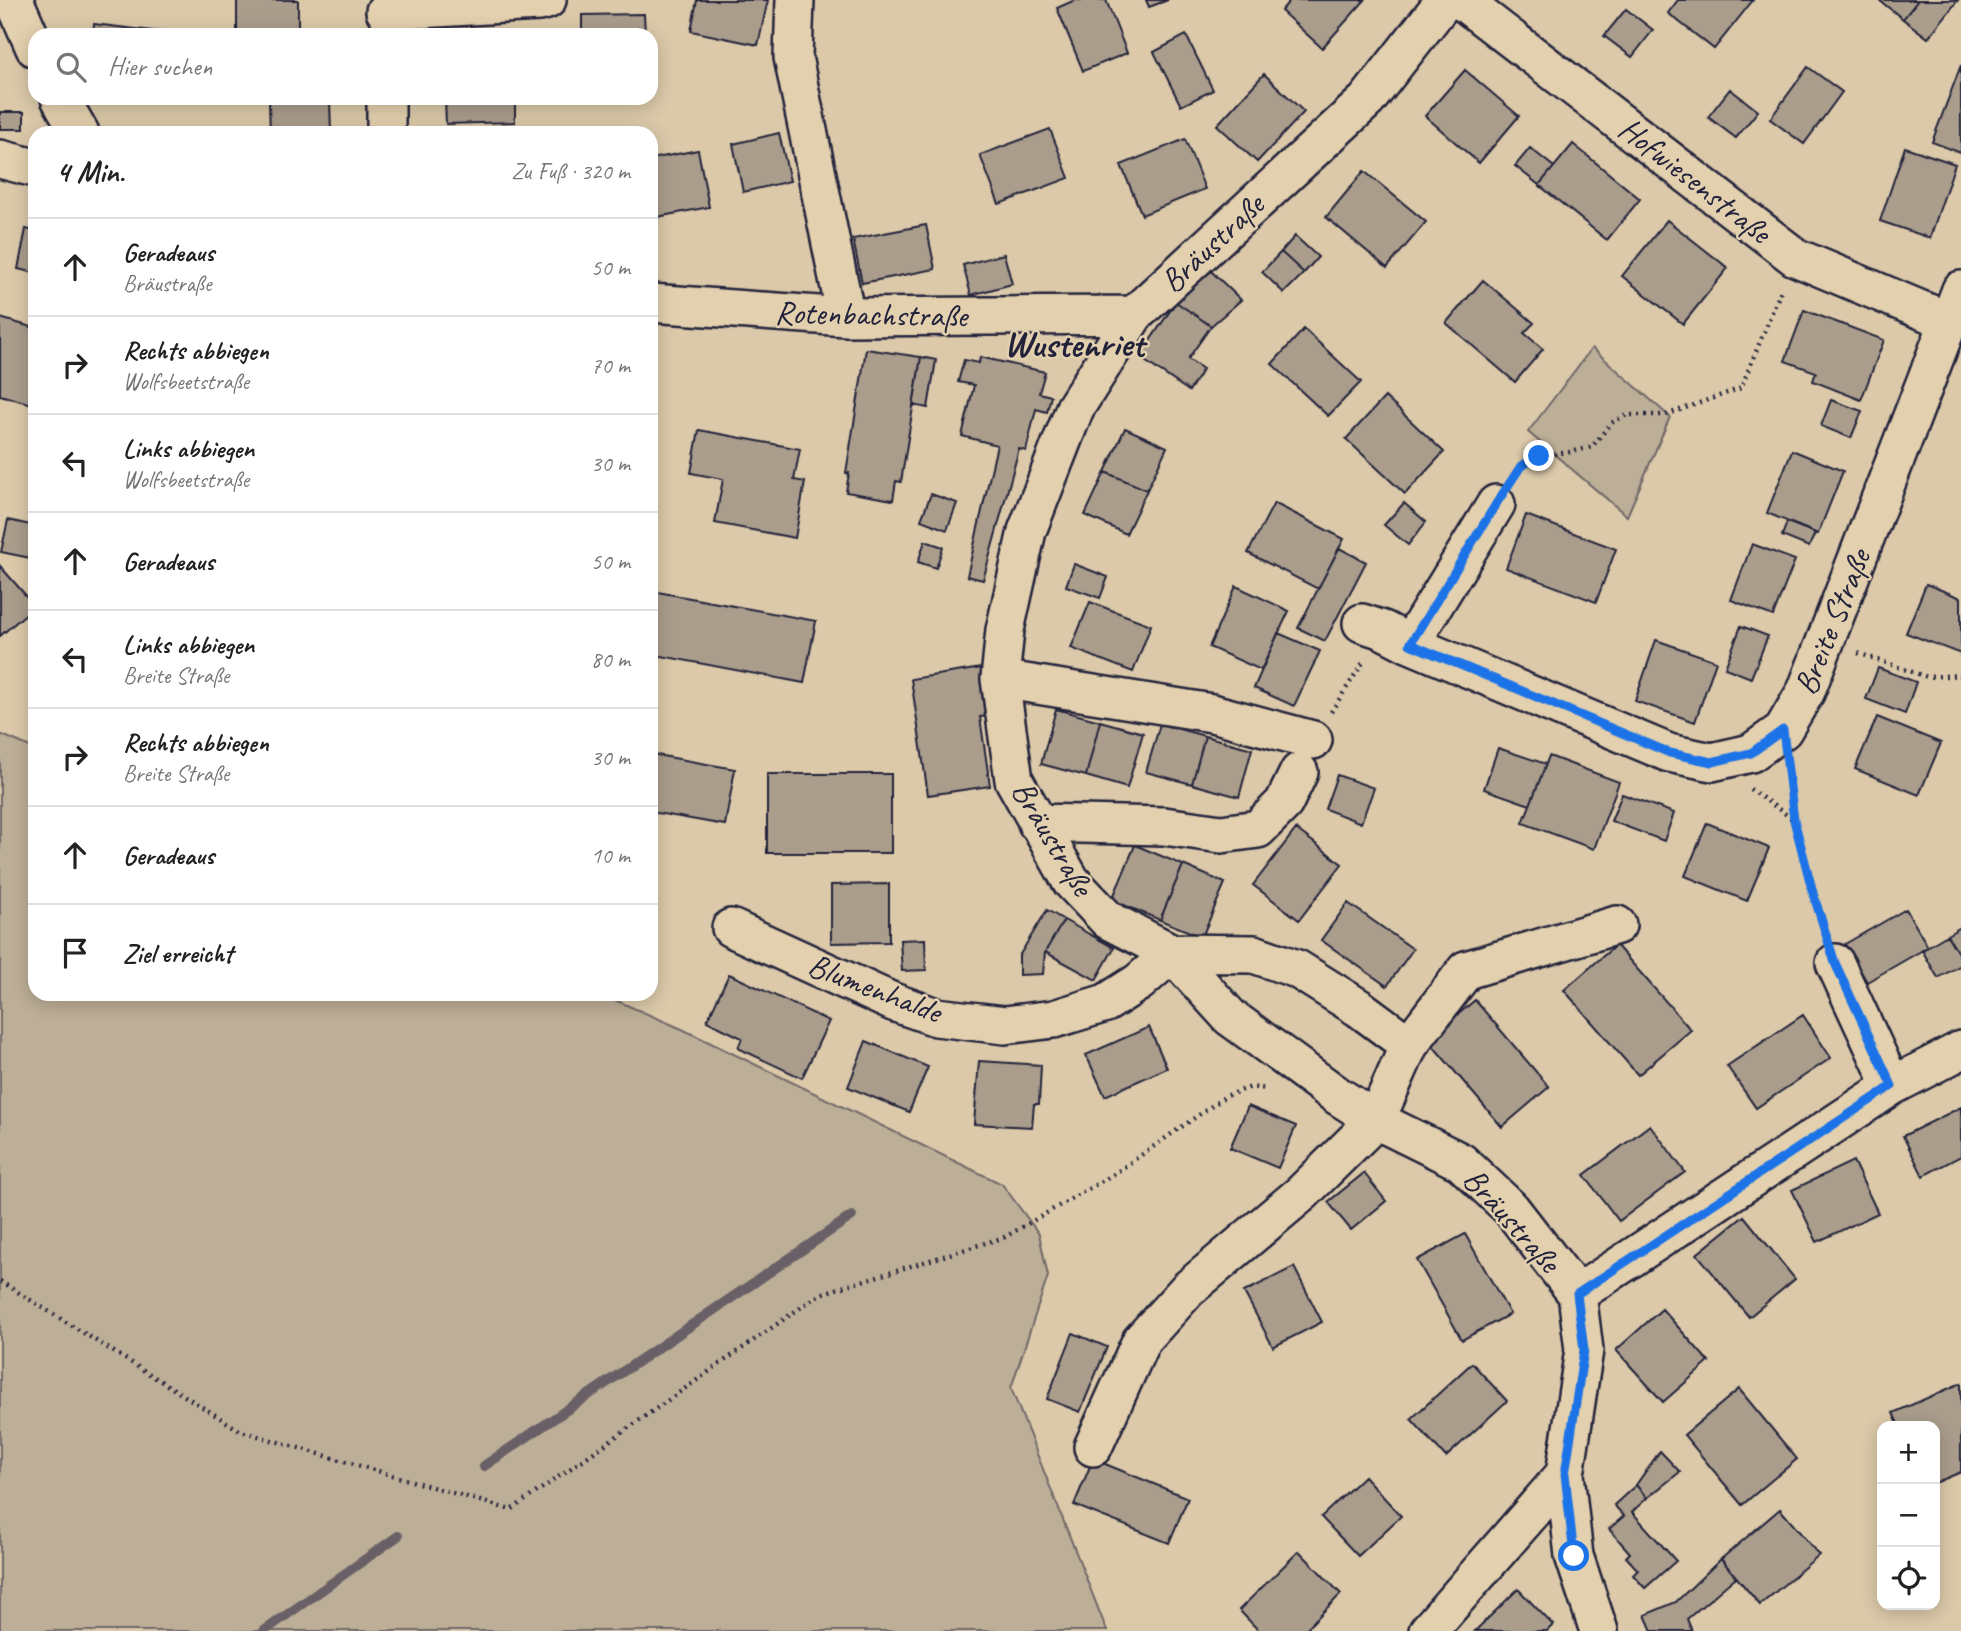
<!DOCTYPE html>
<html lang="de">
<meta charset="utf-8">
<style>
body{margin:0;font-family:Caveat,sans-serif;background:#f6f6f6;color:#222}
.controls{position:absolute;right:21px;bottom:21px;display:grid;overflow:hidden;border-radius:14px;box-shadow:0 4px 18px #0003}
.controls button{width:63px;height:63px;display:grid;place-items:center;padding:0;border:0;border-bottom:2px solid #e0e0e0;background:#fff;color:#222;font:35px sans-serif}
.stop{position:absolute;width:21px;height:21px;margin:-16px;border:5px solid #1a73e8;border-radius:50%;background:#fff}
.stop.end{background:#1a73e8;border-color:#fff;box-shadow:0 2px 7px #0008}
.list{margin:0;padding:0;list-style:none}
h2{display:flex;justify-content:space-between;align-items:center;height:91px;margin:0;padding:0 28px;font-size:30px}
h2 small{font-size:23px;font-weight:400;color:#767676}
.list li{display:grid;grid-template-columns:46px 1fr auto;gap:21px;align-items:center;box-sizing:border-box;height:98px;padding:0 28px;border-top:2px solid #e0e0e0}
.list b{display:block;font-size:26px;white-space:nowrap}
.list p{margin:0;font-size:23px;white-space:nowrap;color:#767676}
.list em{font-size:23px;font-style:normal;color:#767676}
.icon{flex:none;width:38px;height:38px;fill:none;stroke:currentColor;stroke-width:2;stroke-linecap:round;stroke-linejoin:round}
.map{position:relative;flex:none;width:1961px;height:1631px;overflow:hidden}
.search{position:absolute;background:#fff;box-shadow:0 4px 18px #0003;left:28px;top:28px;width:630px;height:77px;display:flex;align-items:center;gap:18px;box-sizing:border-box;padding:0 24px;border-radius:21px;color:#767676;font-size:26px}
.panel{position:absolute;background:#fff;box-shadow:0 4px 18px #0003;left:28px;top:126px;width:630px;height:875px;border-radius:21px}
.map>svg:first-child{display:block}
.green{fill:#bdae97;stroke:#706869;stroke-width:2}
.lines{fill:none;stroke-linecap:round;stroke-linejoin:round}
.stream{stroke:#686166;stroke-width:10}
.building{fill:#aa9d8c;stroke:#22223b;stroke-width:2}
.minor-casing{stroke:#22223b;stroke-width:42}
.path{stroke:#22223b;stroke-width:4.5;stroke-dasharray:2 5;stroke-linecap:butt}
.minor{stroke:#e3d0ae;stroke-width:37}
.route{stroke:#1a73e8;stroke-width:9}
.labels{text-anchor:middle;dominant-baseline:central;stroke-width:5;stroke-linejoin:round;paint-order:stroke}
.street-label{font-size:33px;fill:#22223b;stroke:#e3d0ae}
.quarter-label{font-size:37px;font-weight:bold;fill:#22223b;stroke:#e3d0ae}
</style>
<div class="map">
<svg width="1961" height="1631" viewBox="0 0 1961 1631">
<rect width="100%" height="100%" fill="#dbc9a9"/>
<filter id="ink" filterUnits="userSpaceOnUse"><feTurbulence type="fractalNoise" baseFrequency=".0143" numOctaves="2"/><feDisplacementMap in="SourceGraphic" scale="14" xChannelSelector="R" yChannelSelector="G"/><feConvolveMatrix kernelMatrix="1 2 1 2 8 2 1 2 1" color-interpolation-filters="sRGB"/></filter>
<g filter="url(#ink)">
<path class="green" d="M1592,348L1670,417L1627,516L1528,432Z
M0,734L35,749V994H601L682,1029L1002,1184L1039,1234L1048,1276L1011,1388L1107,1631H0Z"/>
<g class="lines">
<path class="stream" d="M484,1466L852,1216
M264,1631L398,1536"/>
</g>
<path class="building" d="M237,0H298V35H237Z
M697,0H768L758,45L691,31Z
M1075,0H1106L1127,53L1083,71L1057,8Z
M1146,0H1168L1149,7Z
M1290,0H1365L1322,48L1281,11Z
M1678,0H1753L1714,49L1668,13Z
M1879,0H1918L1903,19Z
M1918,0H1958L1928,38L1903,19Z
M1626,9L1653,30L1632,57L1604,36Z
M644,14L645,35H582V15Z
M94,24L168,33V35H93Z
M1186,35L1213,90L1181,106L1154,52Z
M1961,65V153L1932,142Z
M1808,67L1842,92L1804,144L1770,119Z
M1465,70L1519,116L1479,163L1425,116Z
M1264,74L1304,112L1257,162L1217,125Z
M1730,89L1758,111L1736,138L1708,117Z
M445,98H544L515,99V122L446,124Z
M330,100L331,133H270L269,101Z
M0,112H24V129H0Z
M1050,129L1069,178L999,204L980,155Z
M779,133L790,181L743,192L733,144Z
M1185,139L1205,189L1142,215L1121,165Z
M1573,144L1640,199L1607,240L1539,185Z
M1905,147L1955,164L1930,238L1880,221Z
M1530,148L1554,167L1539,185L1515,166Z
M698,150L709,207L657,217L651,189V159Z
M1364,171L1426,222L1387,268L1326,217Z
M1667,220L1728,268L1683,324L1622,276Z
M926,225L935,269L862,283L853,239Z
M26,229L35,231V273L18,269Z
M1295,236L1318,257L1304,273L1281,252Z
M1281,252L1304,273L1284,293L1262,272Z
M1004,254L1012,284L971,295L963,265Z
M1210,270L1241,300L1211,326L1176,302Z
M1483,280L1534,323L1524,333L1543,349L1515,382L1446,323Z
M1176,302L1211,326L1188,359L1203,369L1189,391L1139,357Z
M1804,310L1884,340L1861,400L1813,381L1816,372L1785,361Z
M0,318L35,328V405L0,395Z
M1304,329L1361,382L1328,416L1272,364Z
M866,349L921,357L901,482L896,481L893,500L846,492L849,473H846Z
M921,357L936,360L928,408L913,405Z
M980,357L1045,372L1039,393L1051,396L1047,412L1036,409L1026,451L1019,449L983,580L967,576L997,445L962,436L974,385L958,382L964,360L979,363Z
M1385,397L1444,452L1405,494L1346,439Z
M1831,400L1862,411L1851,438L1821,426Z
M1125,428L1167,447L1147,490L1105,472Z
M699,430L800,449L794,480L805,482L795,538L715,523L723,479L691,473Z
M1792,450L1843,471L1818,534L1767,513Z
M1105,472L1147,490L1126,534L1085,515Z
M931,494L957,503L947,530L921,520Z
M1274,503L1344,539L1318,589L1248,553Z
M1404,503L1426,522L1408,545L1384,525Z
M1526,515L1616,549L1596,602L1506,568Z
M8,520L35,526V559L1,552Z
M1787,522L1815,533L1809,547L1782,536Z
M925,541L943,547L936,568L918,562Z
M1752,544L1795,560L1773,616L1731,600Z
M1339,548L1366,562L1325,641L1298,628Z
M1074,564L1108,577L1100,598L1066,586Z
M0,566L35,606L0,636Z
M1926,584L1961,598V654L1906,633Z
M1236,586L1289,611L1261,670L1209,647Z
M652,591L816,621L804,683L651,654Z
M1090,602L1151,625L1133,672L1071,648Z
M1741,626L1768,636L1751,678L1725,668Z
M1278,633L1320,651L1294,706L1254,688Z
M1656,640L1716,661L1695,722L1635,701Z
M982,668L989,716L980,717L990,786L928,795L911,679Z
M1878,668L1916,682L1905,714L1866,699Z
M1056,709L1100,721L1086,776L1041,764Z
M1877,717L1941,743L1919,795L1855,769Z
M1100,721L1143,733L1127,788L1086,776Z
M1160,724L1205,736L1192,784L1146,772Z
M1205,736L1252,749L1239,797L1192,784Z
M1498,748L1546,764L1530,805L1484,789Z
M651,754L735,769L725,825L651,812Z
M1549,756L1619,782L1594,849L1523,823Z
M767,774H891V853H767Z
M1337,775L1374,788L1361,823L1325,809Z
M1622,794L1674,813L1664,841L1611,821Z
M1707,823L1769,848L1747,901L1685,876Z
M1296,829L1342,864L1299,920L1253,885Z
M1135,845L1183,865L1160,920L1112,900Z
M1183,865L1225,883L1202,937L1160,920Z
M889,884V942L831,943V885Z
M1348,903L1413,949L1387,986L1321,940Z
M1906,909L1928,947L1867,982L1845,944Z
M1047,910L1064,920L1045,952L1043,974L1019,975V956Z
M1064,920L1114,948L1096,980L1045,952Z
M1961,927V958L1947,935Z
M1947,935L1961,958V965L1938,978L1922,950Z
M925,939L926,970L902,971L900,940Z
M1616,945L1691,1030L1638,1075L1564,990Z
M729,974L829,1021L802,1078L738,1048L742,1038L707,1021Z
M1475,1000L1549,1087L1502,1127L1428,1040Z
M1803,1015L1831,1058L1756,1108L1727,1066Z
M1149,1027L1167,1068L1105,1096L1086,1055Z
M866,1041L928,1067L909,1112L848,1087Z
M979,1061L1041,1065L1039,1104H1034L1032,1127L974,1124Z
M1248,1106L1296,1126L1278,1168L1230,1148Z
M1961,1107V1156L1923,1176L1903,1136Z
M1650,1125L1685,1172L1619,1221L1584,1175Z
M1853,1161L1878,1213L1817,1242L1792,1190Z
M1364,1173L1386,1201L1351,1230L1328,1202Z
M1744,1216L1795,1279L1749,1317L1697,1254Z
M1465,1234L1510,1314L1462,1340L1417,1260Z
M1294,1267L1322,1322L1273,1347L1244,1292Z
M1662,1309L1709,1362L1663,1402L1616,1350Z
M1073,1333L1107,1347L1080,1412L1047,1399Z
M1472,1363L1507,1401L1446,1457L1411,1419Z
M1961,1383V1472L1935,1483V1426H1899L1893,1413Z
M1739,1389L1797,1459L1742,1505L1684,1435Z
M1660,1451L1680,1472L1647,1498L1636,1485Z
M1093,1459L1188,1498L1169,1543L1074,1505Z
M1364,1476L1401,1516L1358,1556L1321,1517Z
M1636,1485L1647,1498L1632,1512L1676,1561L1645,1588L1633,1575L1638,1570L1626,1557L1630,1553L1609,1529L1624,1516L1614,1505Z
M1780,1509L1819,1555L1760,1605L1721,1559Z
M1299,1551L1341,1594L1304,1631H1259L1239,1610Z
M1721,1559L1736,1577L1687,1619L1692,1631H1652L1645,1615L1676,1602Z
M1518,1589L1553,1625L1547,1631H1475Z"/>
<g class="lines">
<g class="minor-casing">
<path id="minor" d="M14,0L35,48
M795,0L793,57L846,317
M1445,0L1367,100L1134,315L1075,408L1027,531L1005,630L1000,679L1014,780L1071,881L1108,920L1172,953L1230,1017L1338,1096L1376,1120L1461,1162L1511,1209L1577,1294L1584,1350L1565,1474L1574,1556L1599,1631
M1461,0L1795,257L1950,322
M385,11L539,2L547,0
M60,98L80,133
M386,98V133
M0,159L35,168
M651,303L846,317L1134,315
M1362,623L1383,630L1410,644L1669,753L1712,762L1751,753L1783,730L1806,691L1961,290
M1410,644L1496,504
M1000,679L1212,713L1313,740
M1037,823L1164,826L1221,834L1258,829L1284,803L1299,772
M731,928L893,1002L936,1017L1005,1025L1054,1019L1106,1003L1139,982L1172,953L1254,954L1297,969L1359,1008L1409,1045L1376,1120L1302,1193L1188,1289L1141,1341L1093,1447
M1835,963L1892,1086
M1409,1045L1466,970L1617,925
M1577,1294L1892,1086L1961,1050
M1428,1631L1565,1474"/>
</g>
<path class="path" d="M1514,477L1521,466L1539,456L1570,452L1592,447L1611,423L1627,415H1666L1741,388L1782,288
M1858,653L1927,677L1961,675
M1331,712L1364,661
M1788,769L1794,820L1825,931
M1750,789L1794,820
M0,1281L241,1431L511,1510L820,1294L1005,1237L1114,1174L1226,1096L1251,1087L1267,1089"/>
<use href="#minor" class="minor"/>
</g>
</g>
<g class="lines" filter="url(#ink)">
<path class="route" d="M1539,456L1521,466L1496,504L1410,644L1670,753L1712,762L1751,753L1783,730L1794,820L1813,893L1835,963L1892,1086L1577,1294L1584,1350L1565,1474L1574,1556"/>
</g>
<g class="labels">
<g class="street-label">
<text transform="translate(1695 180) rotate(38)">Hofwiesenstraße</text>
<text transform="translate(1212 243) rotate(-43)">Bräustraße</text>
<text transform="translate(871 314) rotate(1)">Rotenbachstraße</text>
<text transform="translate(1832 622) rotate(-68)">Breite Straße</text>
<text transform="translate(1053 838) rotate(59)">Bräustraße</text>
<text transform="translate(875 988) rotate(21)">Blumenhalde</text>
<text transform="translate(1512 1220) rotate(48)">Bräustraße</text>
</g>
<g class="quarter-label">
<text x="1074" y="343">Wustenriet</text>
</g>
</g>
</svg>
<div class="controls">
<button>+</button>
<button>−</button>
<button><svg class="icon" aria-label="locate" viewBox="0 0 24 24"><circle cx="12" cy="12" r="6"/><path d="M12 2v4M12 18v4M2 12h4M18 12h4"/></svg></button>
</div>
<div class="stop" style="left:1574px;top:1556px"></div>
<div class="stop end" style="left:1539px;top:456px"></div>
<div class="search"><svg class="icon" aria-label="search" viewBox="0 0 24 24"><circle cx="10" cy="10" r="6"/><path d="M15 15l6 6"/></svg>Hier suchen</div>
<section class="panel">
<h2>4 Min.<small>Zu Fuß · 320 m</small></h2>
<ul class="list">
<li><svg class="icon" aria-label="ahead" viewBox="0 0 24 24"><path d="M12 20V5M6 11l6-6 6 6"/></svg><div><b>Geradeaus</b><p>Bräustraße</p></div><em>50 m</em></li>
<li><svg class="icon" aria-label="right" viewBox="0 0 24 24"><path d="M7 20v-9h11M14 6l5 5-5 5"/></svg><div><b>Rechts abbiegen</b><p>Wolfsbeetstraße</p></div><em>70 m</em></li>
<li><svg class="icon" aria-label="left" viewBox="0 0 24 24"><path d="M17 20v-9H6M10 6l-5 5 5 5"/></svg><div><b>Links abbiegen</b><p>Wolfsbeetstraße</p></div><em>30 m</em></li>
<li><svg class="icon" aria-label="ahead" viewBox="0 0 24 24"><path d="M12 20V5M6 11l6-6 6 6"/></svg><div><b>Geradeaus</b></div><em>50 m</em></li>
<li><svg class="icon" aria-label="left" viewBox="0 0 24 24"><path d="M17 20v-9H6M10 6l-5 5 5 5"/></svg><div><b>Links abbiegen</b><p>Breite Straße</p></div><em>80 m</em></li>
<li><svg class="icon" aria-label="right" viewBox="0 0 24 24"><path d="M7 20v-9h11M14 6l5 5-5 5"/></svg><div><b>Rechts abbiegen</b><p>Breite Straße</p></div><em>30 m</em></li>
<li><svg class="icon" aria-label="ahead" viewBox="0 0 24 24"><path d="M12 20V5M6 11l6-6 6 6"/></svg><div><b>Geradeaus</b></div><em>10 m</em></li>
<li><svg class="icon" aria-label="arrive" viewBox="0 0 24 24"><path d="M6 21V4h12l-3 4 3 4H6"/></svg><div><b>Ziel erreicht</b></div></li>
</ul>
</section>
</div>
